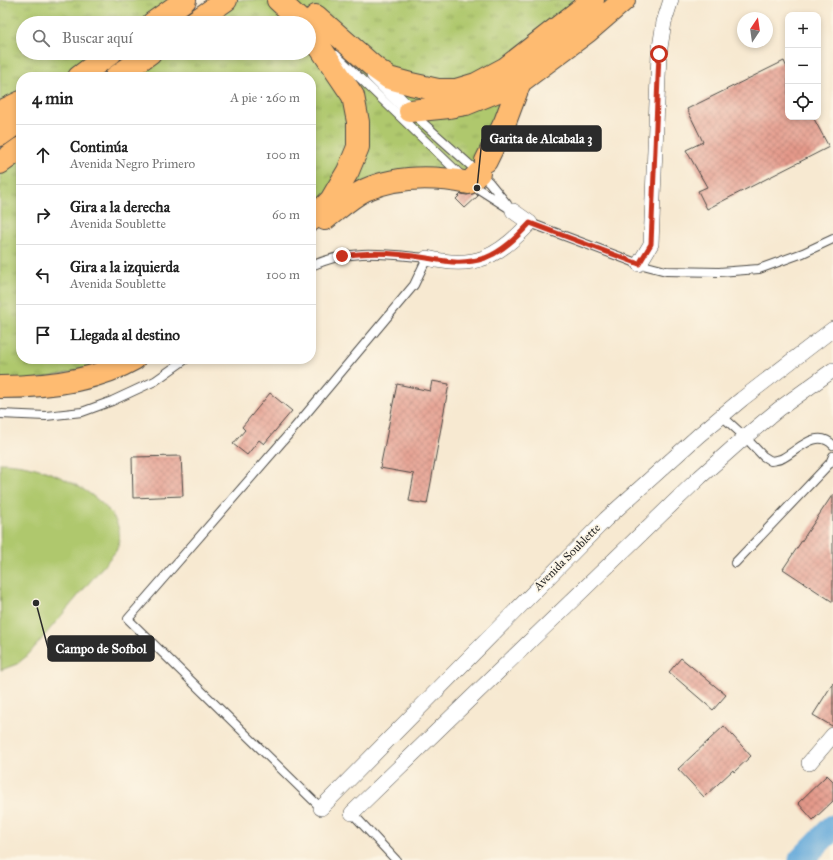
<!DOCTYPE html>
<html lang="es">
<meta charset="utf-8">
<style>
body{margin:0;font-family:"IM FELL Great Primer",serif;background:#f6f6f6;color:#222}
.controls{position:absolute;right:12px;top:12px;display:grid;overflow:hidden;border-radius:8px;box-shadow:0 2px 6px #0003}
.controls button{width:36px;height:36px;display:grid;place-items:center;padding:0;border:0;border-bottom:1px solid #e0e0e0;background:#fff;color:#222;font:20px sans-serif}
.compass{position:absolute;left:737px;top:12px;width:36px;height:36px;border-radius:50%;background:#fff;box-shadow:0 2px 6px #0003;rotate:13deg}
.stop{position:absolute;width:12px;height:12px;margin:-9px;border:3px solid #c8321e;border-radius:50%;background:#fff}
.stop.end{background:#c8321e;border-color:#fff;box-shadow:0 1px 4px #0008}
.list{margin:0;padding:0;list-style:none}
h2{display:flex;justify-content:space-between;align-items:center;height:52px;margin:0;padding:0 16px;font-size:17px}
h2 small{font-size:13px;font-weight:400;color:#767676}
.list li{display:grid;grid-template-columns:26px 1fr auto;gap:12px;align-items:center;box-sizing:border-box;height:60px;padding:0 16px;border-top:1px solid #e0e0e0}
.list b{display:block;font-size:15px;white-space:nowrap}
.list p{margin:0;font-size:13px;white-space:nowrap;color:#767676}
.list em{font-size:13px;font-style:normal;color:#767676}
.icon{flex:none;width:22px;height:22px;fill:none;stroke:currentColor;stroke-width:2;stroke-linecap:round;stroke-linejoin:round}
.map{position:relative;flex:none;width:833px;height:860px;overflow:hidden}
.search{position:absolute;background:#fff;box-shadow:0 2px 6px #0003;left:16px;top:16px;width:300px;height:44px;display:flex;align-items:center;gap:10px;box-sizing:border-box;padding:0 14px;border-radius:22px;color:#767676;font-size:15px}
.panel{position:absolute;background:#fff;box-shadow:0 2px 6px #0003;left:16px;top:72px;width:300px;height:292px;border-radius:16px}
.map>svg:first-child{display:block}
.grass{fill:url(#grass-tufts);stroke:#6d7a4c}
.pitch{fill:#afc86d;stroke:#6d7a4c}
.lines{fill:none;stroke-linecap:round;stroke-linejoin:round}
.river{stroke:#64a9da;stroke-width:25}
.building{fill:url(#building-cross-hatch)}
.lane-casing{stroke:#4a4844;stroke-width:10}
.street-casing{stroke:#4a4844;stroke-width:16}
.primary-casing{stroke:#4a4844;stroke-width:24}
.highway-casing{stroke:#4a4844;stroke-width:24}
.lane{stroke:#fff;stroke-width:8}
.street{stroke:#fff;stroke-width:15}
.primary{stroke:#febb71;stroke-width:22}
.highway{stroke:#febb71;stroke-width:22}
.route{stroke:#c8321e;stroke-width:5}
.labels{text-anchor:middle;dominant-baseline:central;stroke-width:3.5;stroke-linejoin:round;paint-order:stroke}
.street-label{font-size:12px;fill:#2b2b2b;stroke:#fcf5e5}
.leader{fill:none;stroke:#2b2b2b;stroke-width:1.5}
.callout-dot{fill:#2b2b2b;stroke:#fcf5e5;stroke-width:1.5}
.callout{fill:#2b2b2b;stroke:#2b2b2b;stroke-width:1.5}
.callout-label{font-size:13px;text-anchor:middle;font-weight:bold;fill:#fff}
</style>
<div class="map">
<svg width="833" height="860" viewBox="0 0 833 860">
<defs>
<pattern id="grass-tufts" width="24" height="20" patternUnits="userSpaceOnUse"><rect width="24" height="20" fill="#afc86d"/><path d="M3 7l-1-3M5 7V3M7 7l1-3M15 17l-1-3M17 17v-4M19 17l1-3" fill="none" stroke="#8fa35a"/></pattern>
<pattern id="building-cross-hatch" width="8" height="8" patternUnits="userSpaceOnUse"><rect width="8" height="8" fill="#e4998a"/><path d="M0 0l8 8M0 8l8-8" fill="none" stroke="#b97d71"/></pattern>
</defs>
<rect width="100%" height="100%" fill="#fcf5e5"/>
<filter id="ink" filterUnits="userSpaceOnUse"><feTurbulence type="fractalNoise" baseFrequency=".025" numOctaves="2"/><feDisplacementMap in="SourceGraphic" scale="8" xChannelSelector="R" yChannelSelector="G"/><feConvolveMatrix kernelMatrix="1 2 1 2 8 2 1 2 1" color-interpolation-filters="sRGB"/></filter>
<filter id="wash" filterUnits="userSpaceOnUse"><feTurbulence type="fractalNoise" baseFrequency=".012" numOctaves="4" result="noise"/><feDisplacementMap in="SourceGraphic" scale="16" xChannelSelector="R" yChannelSelector="G"/><feGaussianBlur stdDeviation="0.9" result="paint"/><feColorMatrix in="noise" values="0 0 0 0 0 0 0 0 0 0 0 0 0 0 0 0 0 1.4 0 .05"/><feComposite in="paint" operator="in"/></filter>
<g filter="url(#wash)">
<rect width="100%" height="100%" fill="#f7e9d1"/>
<path class="grass" d="M0,0H185L153,23H23V53H111L79,77H21V120L0,135Z
M226,0H624L520,82L479,173L413,178L338,209L311,232V77H116L150,53H309V23H193Z
M21,148V359H134L0,387V163Z"/>
<path class="pitch" d="M0,463C15,463 31,466 45,471C74,481 135,513 116,551L28,655L17,664L1,670Z"/>
<g class="lines">
<path class="river" d="M801,860L833,827"/>
</g>
<g id="blocks">
<path class="building" d="M784,61L788,70V117H813L829,147L707,209L698,191L707,187L686,150L703,142L687,109Z
M475,193L478,196L465,208L456,199L461,194L467,195Z
M432,381L449,384L427,504L409,501L414,474L380,468L397,384L430,391Z
M270,393L292,411L264,444L259,440L247,455L233,444L245,430L242,427Z
M181,456L183,496L133,498L132,457Z
M833,494V602L783,569Z
M681,658L726,695L713,710L669,672Z
M833,683V726H832L813,715Z
M724,726L751,756L734,772L733,770L704,797L678,769Z
M827,775L833,781V801L813,820L798,803Z"/>
</g>
</g>
<g filter="url(#ink)">
<use href="#blocks" fill-opacity="0" stroke="#4a4844" stroke-width="1"/>
<g class="lines">
<g class="lane-casing">
<path id="lane" d="M336,55L469,183L513,211
M413,114L489,182L507,204
M530,223L639,264L666,271L719,272L759,269L803,253L833,239
M311,266C352,248 384,254 427,258L414,285L295,427L128,619L321,808
M0,414L46,416L82,412L112,401L155,381L186,359
M722,416L745,437L763,456L771,461C775,460 780,460 783,458C798,450 817,428 833,445
M735,563L830,463L833,456
M352,813L396,860"/>
</g>
<g class="street-casing">
<path id="street" d="M374,75L410,111
M427,258C475,270 498,257 530,223L513,211
M639,264L651,244L659,54L664,22L671,0
M809,763L833,735
M321,808L606,519L699,435L742,399L833,329
M352,813L700,477L745,437L779,409L833,370"/>
</g>
<g class="primary-casing">
<path id="primary" d="M278,0L303,23"/>
</g>
<g class="highway-casing">
<path id="highway" d="M316,16L375,68L389,78L411,84L438,90H456L476,84L506,68L593,0
M153,23L185,0
M193,23L226,0
M309,31L353,96L358,122V147L348,171L331,200L311,220
M79,77L111,53
M116,77L150,53
M410,111L449,107L466,104L520,82L587,32L624,0
M0,112L21,102
M0,135L21,120
M486,161L505,122L520,82
M0,163L21,148
M325,219C338,209 351,197 365,190C399,175 434,176 469,183L479,173
M0,387C45,387 94,382 134,359"/>
</g>
<use href="#lane" class="lane"/>
<use href="#street" class="street"/>
<use href="#primary" class="primary"/>
<use href="#highway" class="highway"/>
</g>
</g>
<g class="lines" filter="url(#ink)">
<path class="route" d="M342,256C370,251 399,253 427,258C449,262 463,265 485,258C503,251 517,237 530,223L639,264L651,244L659,54"/>
</g>
<g class="labels">
<g class="street-label">
<text transform="translate(567 557) rotate(-45)">Avenida Soublette</text>
</g>
</g>
<path class="leader" d="M477 188L482 139M36 603L48 648"/>
<g class="callout-dot">
<circle cx="477" cy="188" r="4"/>
<circle cx="36" cy="603" r="4"/>
</g>
<g class="callout">
<rect x="482" y="126" width="119" height="25" rx="4"/>
<rect x="48" y="636" width="106" height="25" rx="4"/>
</g>
<g class="callout-label">
<text x="541" y="143">Garita de Alcabala 3</text>
<text x="101" y="653">Campo de Sofbol</text>
</g>
</svg>
<div class="controls">
<button>+</button>
<button>−</button>
<button><svg class="icon" aria-label="locate" viewBox="0 0 24 24"><circle cx="12" cy="12" r="6"/><path d="M12 2v4M12 18v4M2 12h4M18 12h4"/></svg></button>
</div>
<svg class="compass" viewBox="-18 -18 36 36"><path d="M0-13l5 13h-10z" fill="#e53935"/><path d="M0 13l5-13h-10z" fill="#767676"/></svg>
<div class="stop" style="left:659px;top:54px"></div>
<div class="stop end" style="left:342px;top:256px"></div>
<div class="search"><svg class="icon" aria-label="search" viewBox="0 0 24 24"><circle cx="10" cy="10" r="6"/><path d="M15 15l6 6"/></svg>Buscar aquí</div>
<section class="panel">
<h2>4 min<small>A pie · 260 m</small></h2>
<ul class="list">
<li><svg class="icon" aria-label="ahead" viewBox="0 0 24 24"><path d="M12 20V5M6 11l6-6 6 6"/></svg><div><b>Continúa</b><p>Avenida Negro Primero</p></div><em>100 m</em></li>
<li><svg class="icon" aria-label="right" viewBox="0 0 24 24"><path d="M7 20v-9h11M14 6l5 5-5 5"/></svg><div><b>Gira a la derecha</b><p>Avenida Soublette</p></div><em>60 m</em></li>
<li><svg class="icon" aria-label="left" viewBox="0 0 24 24"><path d="M17 20v-9H6M10 6l-5 5 5 5"/></svg><div><b>Gira a la izquierda</b><p>Avenida Soublette</p></div><em>100 m</em></li>
<li><svg class="icon" aria-label="arrive" viewBox="0 0 24 24"><path d="M6 21V4h12l-3 4 3 4H6"/></svg><div><b>Llegada al destino</b></div></li>
</ul>
</section>
</div>
